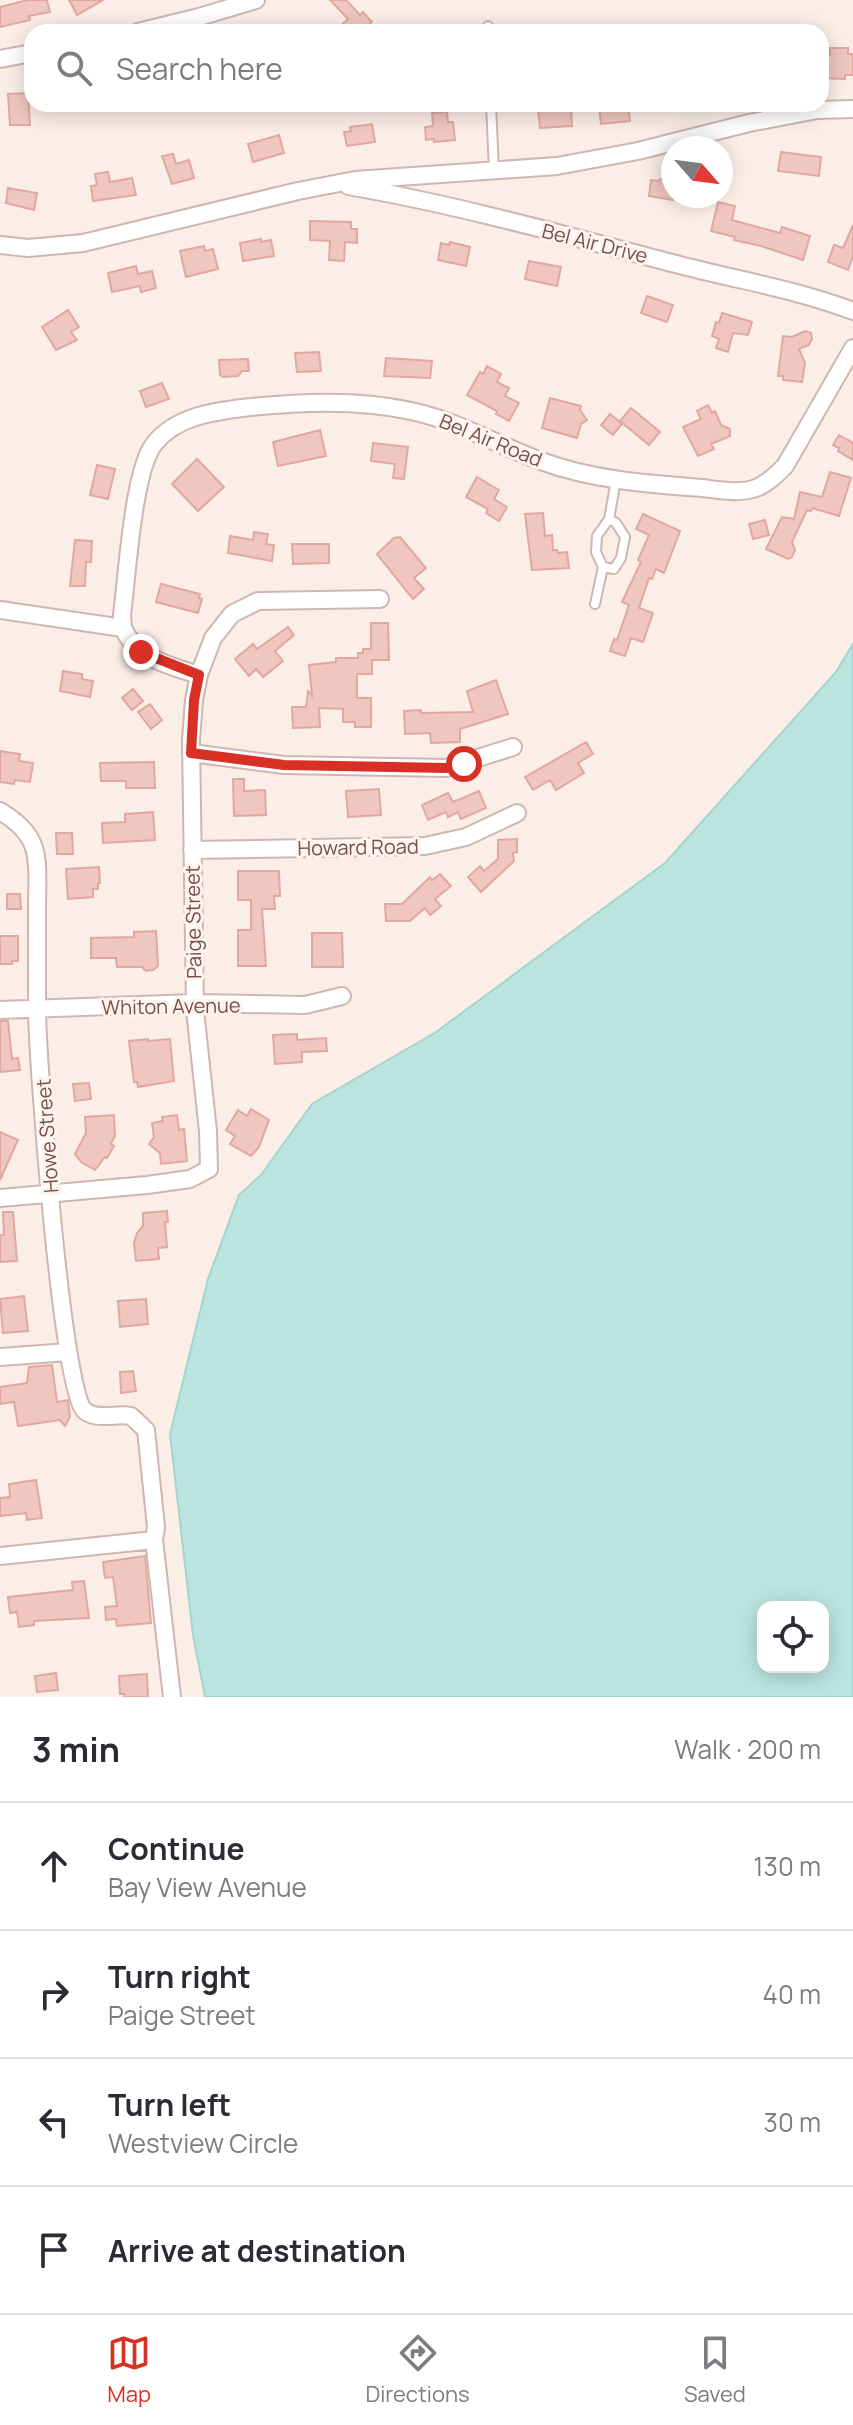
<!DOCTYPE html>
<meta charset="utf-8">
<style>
body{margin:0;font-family:Manrope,sans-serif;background:#f7f7f7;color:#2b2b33}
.controls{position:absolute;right:24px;bottom:24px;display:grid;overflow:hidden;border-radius:16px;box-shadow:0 4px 20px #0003}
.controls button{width:72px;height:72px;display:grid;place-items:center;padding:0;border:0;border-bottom:2px solid #e1e1e2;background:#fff;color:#2b2b33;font:40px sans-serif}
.compass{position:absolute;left:661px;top:136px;width:72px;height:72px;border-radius:50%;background:#fff;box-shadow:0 4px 20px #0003;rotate:118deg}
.stop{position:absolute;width:24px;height:24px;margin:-18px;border:6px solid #d93025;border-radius:50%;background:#fff}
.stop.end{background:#d93025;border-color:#fff;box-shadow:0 2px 8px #0008}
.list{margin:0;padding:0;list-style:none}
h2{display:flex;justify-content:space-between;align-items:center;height:104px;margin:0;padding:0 32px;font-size:34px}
h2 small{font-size:26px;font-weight:400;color:#7c7c81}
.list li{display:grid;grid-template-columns:52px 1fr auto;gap:24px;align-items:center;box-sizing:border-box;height:128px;padding:0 32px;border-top:2px solid #e1e1e2}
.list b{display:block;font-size:30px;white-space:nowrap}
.list p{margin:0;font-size:26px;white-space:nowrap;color:#7c7c81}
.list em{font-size:26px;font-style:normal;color:#7c7c81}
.icon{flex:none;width:44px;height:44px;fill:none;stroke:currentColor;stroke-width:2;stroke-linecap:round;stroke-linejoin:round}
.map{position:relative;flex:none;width:853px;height:1697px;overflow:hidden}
.search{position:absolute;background:#fff;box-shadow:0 4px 20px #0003;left:24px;right:24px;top:24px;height:88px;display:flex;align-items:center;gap:20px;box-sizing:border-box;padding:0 28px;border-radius:24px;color:#7c7c81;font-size:30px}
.sheet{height:616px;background:#fff}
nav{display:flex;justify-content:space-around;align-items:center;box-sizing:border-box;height:112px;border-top:2px solid #e1e1e2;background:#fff;font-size:22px;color:#7c7c81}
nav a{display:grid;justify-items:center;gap:4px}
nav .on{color:#d93025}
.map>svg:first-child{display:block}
.water{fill:#bce4df;stroke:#a3d5cf;stroke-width:2;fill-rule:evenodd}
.building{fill:#efc6c0;stroke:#e1a8a1;stroke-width:2}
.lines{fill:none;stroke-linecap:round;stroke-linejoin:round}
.lane-casing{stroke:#cfb6b1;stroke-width:12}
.street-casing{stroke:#cfb6b1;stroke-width:20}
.lane{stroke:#fff;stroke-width:8}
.street{stroke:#fff;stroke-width:16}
.route{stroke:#d93025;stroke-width:10}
.labels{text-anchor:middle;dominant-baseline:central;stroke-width:6;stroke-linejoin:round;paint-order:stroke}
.street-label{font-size:20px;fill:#74504d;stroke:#fef3ed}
</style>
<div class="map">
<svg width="853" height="1697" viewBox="0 0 853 1697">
<rect width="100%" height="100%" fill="#fbeee7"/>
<path class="water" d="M853,644V1697H205L193,1635L170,1434L208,1279L239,1195L261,1175L312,1104L436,1032L665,863L836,672ZM763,1607H823V1667H763Z"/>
<path class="building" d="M28,0H47L50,12L29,16L30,20L0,27V7Z
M69,0H103L77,15Z
M330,0H346L360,15L363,12L372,22L362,32H334L348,19Z
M830,48H848V54H853V75H845V79L821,78V55H830Z
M28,93L30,125H10L8,94Z
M628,104L630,121L601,124L599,105Z
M571,106L572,126L540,128L538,109Z
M447,112L448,122H453L455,140L434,142V139L426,140L425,127L433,126L432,113Z
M372,124L375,142L347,146L344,132L351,131L350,127Z
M279,135L284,153L253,162L248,144Z
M781,152L821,157L819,176L778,171Z
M173,154L176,164L189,160L194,178L172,184L162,156Z
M108,172L110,182L132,178L136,195L93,201L91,186L97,185L95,174Z
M660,179L673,181V200L649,196L651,180L659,181Z
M8,188L37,193L34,210L6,203Z
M718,202L735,206L732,220L780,233L782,227L810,236L803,260L761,246L734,240L735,237L711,231Z
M310,221L351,222V229H357V243L345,242L344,261L329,260L330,241L310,240Z
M853,225V256L848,270L828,262L834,245L843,248Z
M261,239V242L271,240L274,256L243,261L240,243Z
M450,242L470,247L466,266L438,260L441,243L449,245Z
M204,246L205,251L213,249L218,269L186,277L180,251Z
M529,261L561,267L557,286L525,279Z
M136,266L138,274L152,271L156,288L141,292L140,286L112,292L108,273Z
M647,296L673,305L667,322L641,313Z
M68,310L79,327L71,332L77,340L56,350L42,327Z
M722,313L752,322L748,335L733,333L728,352L716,348L719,339L712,336L716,322L719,323Z
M805,331L811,333L812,339L809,345L799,349L805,363L802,382L783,380V376H778L783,336L792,337Z
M319,352L321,371L297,372L295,353Z
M386,358L432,361L430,378L384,376Z
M248,359L249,371H242L238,376L223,377L220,375L219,360Z
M487,366L501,374L497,382L509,388L505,396L519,403L509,421L496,414L497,411L467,395L480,372L483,374Z
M162,383L169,399L146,407L140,391Z
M550,398L581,406L580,410L587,420L581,424L577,438L542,428Z
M708,405L712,413L715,411L721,425L730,429V436L711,444L714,449L698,456L683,427L701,419L697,411Z
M631,408L660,432L649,445L620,421Z
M610,414L622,424L613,435L601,425Z
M320,430L326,456L278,466L273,442Z
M839,435L853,443V460L838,451L839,448L833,445Z
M373,443L408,447L404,479L393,478L395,464L371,461Z
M197,459L224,487L198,511L172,484Z
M97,465L115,469L108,499L90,495Z
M830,472L851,478L839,516L812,508L811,511L807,510L792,542L795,550L792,557L788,559L766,549L782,517L794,519L800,492L822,497Z
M477,477L499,490L494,499L507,507L499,521L486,513L488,509L466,497Z
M543,513L545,536L552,535L553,550H557L558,553L567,552L569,568L532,570L525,514Z
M643,514L680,531L664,573L656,569L652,579L649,578L639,608L653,613L643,642L631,638L625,656L610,651L614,639L617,640L629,605L622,602L641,562L638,560L649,535L636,529Z
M765,520L769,535L753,539L749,524Z
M254,532L268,534L266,544L274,545L272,561L228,553L230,536L253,540Z
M400,537L426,568L414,578L424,589L413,599L377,554L394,538Z
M75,540L92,541L91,562H86L85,586H70Z
M292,544H329V563L293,564Z
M161,584L200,594L199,598L202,599L198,613L156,602Z
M371,623H388L389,660H372V674H357V698H371V727H355V722H343V709L319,708L320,727L293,728L292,707H306L308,691L312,696L309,665L336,662V658H358V653H363V649H371Z
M288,627L294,635L275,651L283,661L263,677L256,669L249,676L235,659L253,644L257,649Z
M63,671L82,674V679L93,681L90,697L60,691Z
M496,680L508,714L460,729V742L431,743L430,733L405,734L404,711L421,710V713L473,712L467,691Z
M133,689L143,701L132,710L122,698Z
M150,704L162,720L151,729L138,712Z
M586,742L593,754L578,763L584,773L556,790L550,780L533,790L525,777Z
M0,751L20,754L19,761L33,763L30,782L15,780L14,784L0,782Z
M154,762L155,788H126V781H101L100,763Z
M233,779H244V791L265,790L266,815L234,816Z
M379,789L381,815L348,817L346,791Z
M479,791L486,808L461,819L458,812L448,817L446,812L428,820L422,805L448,793L453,802Z
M153,812L155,840L103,843L102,823L125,822V814Z
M56,833H72L73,854H57Z
M517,839V852L513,853L514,861L481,892L468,877L480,866L484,871L498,859V840Z
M99,867L100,883H98V889H93V897L68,899L66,869Z
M238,871H279L280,896H274L275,909H262L266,966H238V930H251V900H238Z
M440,874L451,886L435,899L441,906L430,915L425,908L410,921H386L385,904H402L430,877L432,880Z
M7,894H20L21,909H7Z
M156,931L158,966L153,970L146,971L142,967H117L116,958H91V938L134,937V932Z
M312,933H342L343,967H312Z
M0,936H18V961H12V964H0Z
M0,1021H8L12,1059L18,1058L20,1070L0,1072Z
M297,1034V1040L326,1038L327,1051L302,1052V1062L275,1064L273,1035Z
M148,1039V1041L170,1039L174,1081L138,1087L137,1082H134L129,1041Z
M89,1083L91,1099L75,1101L73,1084Z
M251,1109L269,1120L259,1147L251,1156L230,1144L235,1136L226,1130L238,1110L247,1116Z
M114,1115L115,1136L111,1144L114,1146L107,1158L105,1157L95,1170L81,1162L75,1154L86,1133L85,1117Z
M177,1115L179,1130L184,1129L187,1161L161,1164L160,1153L149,1144L154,1137L152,1123L163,1121L162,1117Z
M0,1132L18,1140L0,1180Z
M167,1211L168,1222H165L167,1247L158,1248L159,1259L136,1261L134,1243L137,1233L143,1226V1213Z
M3,1212H13L17,1261L0,1262V1235H4Z
M24,1296L28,1331L3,1333L0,1299Z
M146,1299L148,1324L120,1327L118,1301Z
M52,1365L57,1402L68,1400L70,1417L65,1426L60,1420L18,1426L14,1402L0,1404V1387L27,1383L29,1367Z
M133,1371L136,1391L121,1393L120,1372Z
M36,1480L42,1518L27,1520L26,1513L0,1516V1498L10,1497L9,1484Z
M145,1556L151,1623L117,1626L116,1619L106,1620L105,1607L117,1606L113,1577L105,1578L103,1562Z
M84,1581L89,1618L34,1621V1625L19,1627L17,1612L10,1613L8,1597L73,1590L72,1582Z
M56,1673L58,1690L37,1692L35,1676Z
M147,1674L148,1697H124V1694H120L119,1676Z"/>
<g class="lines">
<g class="lane-casing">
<path id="lane" d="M488,26V32
M491,104L494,171
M609,519L616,523L625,537L621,558L614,569L603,567L596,552L597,536L609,519L616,480
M595,604L603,567"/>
</g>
<g class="street-casing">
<path id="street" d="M138,32L199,17L256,0
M0,59L32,53
M348,186C459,205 568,236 676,264C736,280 795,289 853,311
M0,245L28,248L83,243L298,191L355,180L557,166L638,151L749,123L817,110L853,109
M0,610L123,628C136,658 170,666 199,675
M123,628L122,615C127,577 133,471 154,444C175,417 211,412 242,408C297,402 356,399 411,411C458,421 497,445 541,461C592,480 648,484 702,488C719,490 740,494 756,488C767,484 777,474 785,466L853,348
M191,753L284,765L446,768L513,747
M0,811C16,821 30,832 35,851C39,868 37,888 37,905C37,940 37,974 37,1008C37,1057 62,1390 84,1410C95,1421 117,1413 131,1416L146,1430L156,1527L154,1540L172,1697
M192,850L425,846L466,837L517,813
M0,1010L193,1003L305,1005L342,996
M0,1198L147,1185L190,1179L209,1169L208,1131L195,1010L191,740L194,700L199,675L213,638L232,614L258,601L380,599
M0,1357L68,1352
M0,1556L154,1540"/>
</g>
<use href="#lane" class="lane"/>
<use href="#street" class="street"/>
</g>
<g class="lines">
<path class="route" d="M141,652L199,675L194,700L191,753L284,765L446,768L464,764"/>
</g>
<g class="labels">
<g class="street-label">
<text transform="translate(595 243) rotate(14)">Bel Air Drive</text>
<text transform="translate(491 440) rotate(22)">Bel Air Road</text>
<text transform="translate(358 847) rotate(-1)">Howard Road</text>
<text transform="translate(193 922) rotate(-91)">Paige Street</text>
<text transform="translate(171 1006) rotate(-1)">Whiton Avenue</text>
<text transform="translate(47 1136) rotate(-94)">Howe Street</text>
</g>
</g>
</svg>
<div class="controls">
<button><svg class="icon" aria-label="locate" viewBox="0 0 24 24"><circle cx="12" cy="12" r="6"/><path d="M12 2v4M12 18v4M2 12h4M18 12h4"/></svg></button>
</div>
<svg class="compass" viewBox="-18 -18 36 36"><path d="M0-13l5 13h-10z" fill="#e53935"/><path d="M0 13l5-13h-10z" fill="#7c7c81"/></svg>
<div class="stop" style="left:464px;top:764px"></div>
<div class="stop end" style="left:141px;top:652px"></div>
<div class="search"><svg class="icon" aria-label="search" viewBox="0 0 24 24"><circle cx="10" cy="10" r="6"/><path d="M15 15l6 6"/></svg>Search here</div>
</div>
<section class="sheet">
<h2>3 min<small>Walk · 200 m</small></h2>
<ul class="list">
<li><svg class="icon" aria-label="ahead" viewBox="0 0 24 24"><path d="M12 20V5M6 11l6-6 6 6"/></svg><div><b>Continue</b><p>Bay View Avenue</p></div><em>130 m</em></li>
<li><svg class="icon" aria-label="right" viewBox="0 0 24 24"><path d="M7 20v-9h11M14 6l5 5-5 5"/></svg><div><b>Turn right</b><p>Paige Street</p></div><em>40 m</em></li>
<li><svg class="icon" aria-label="left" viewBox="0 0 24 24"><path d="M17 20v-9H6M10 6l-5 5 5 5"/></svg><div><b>Turn left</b><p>Westview Circle</p></div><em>30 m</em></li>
<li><svg class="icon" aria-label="arrive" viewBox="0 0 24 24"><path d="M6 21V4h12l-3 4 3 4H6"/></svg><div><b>Arrive at destination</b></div></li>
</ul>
</section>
<nav>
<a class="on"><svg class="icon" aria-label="map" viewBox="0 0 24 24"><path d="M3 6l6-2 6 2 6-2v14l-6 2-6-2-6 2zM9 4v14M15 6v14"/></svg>Map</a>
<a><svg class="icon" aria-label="directions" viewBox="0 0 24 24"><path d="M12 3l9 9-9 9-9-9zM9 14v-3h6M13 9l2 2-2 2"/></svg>Directions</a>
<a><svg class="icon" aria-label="saved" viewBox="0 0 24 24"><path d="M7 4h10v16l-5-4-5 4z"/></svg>Saved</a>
</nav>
